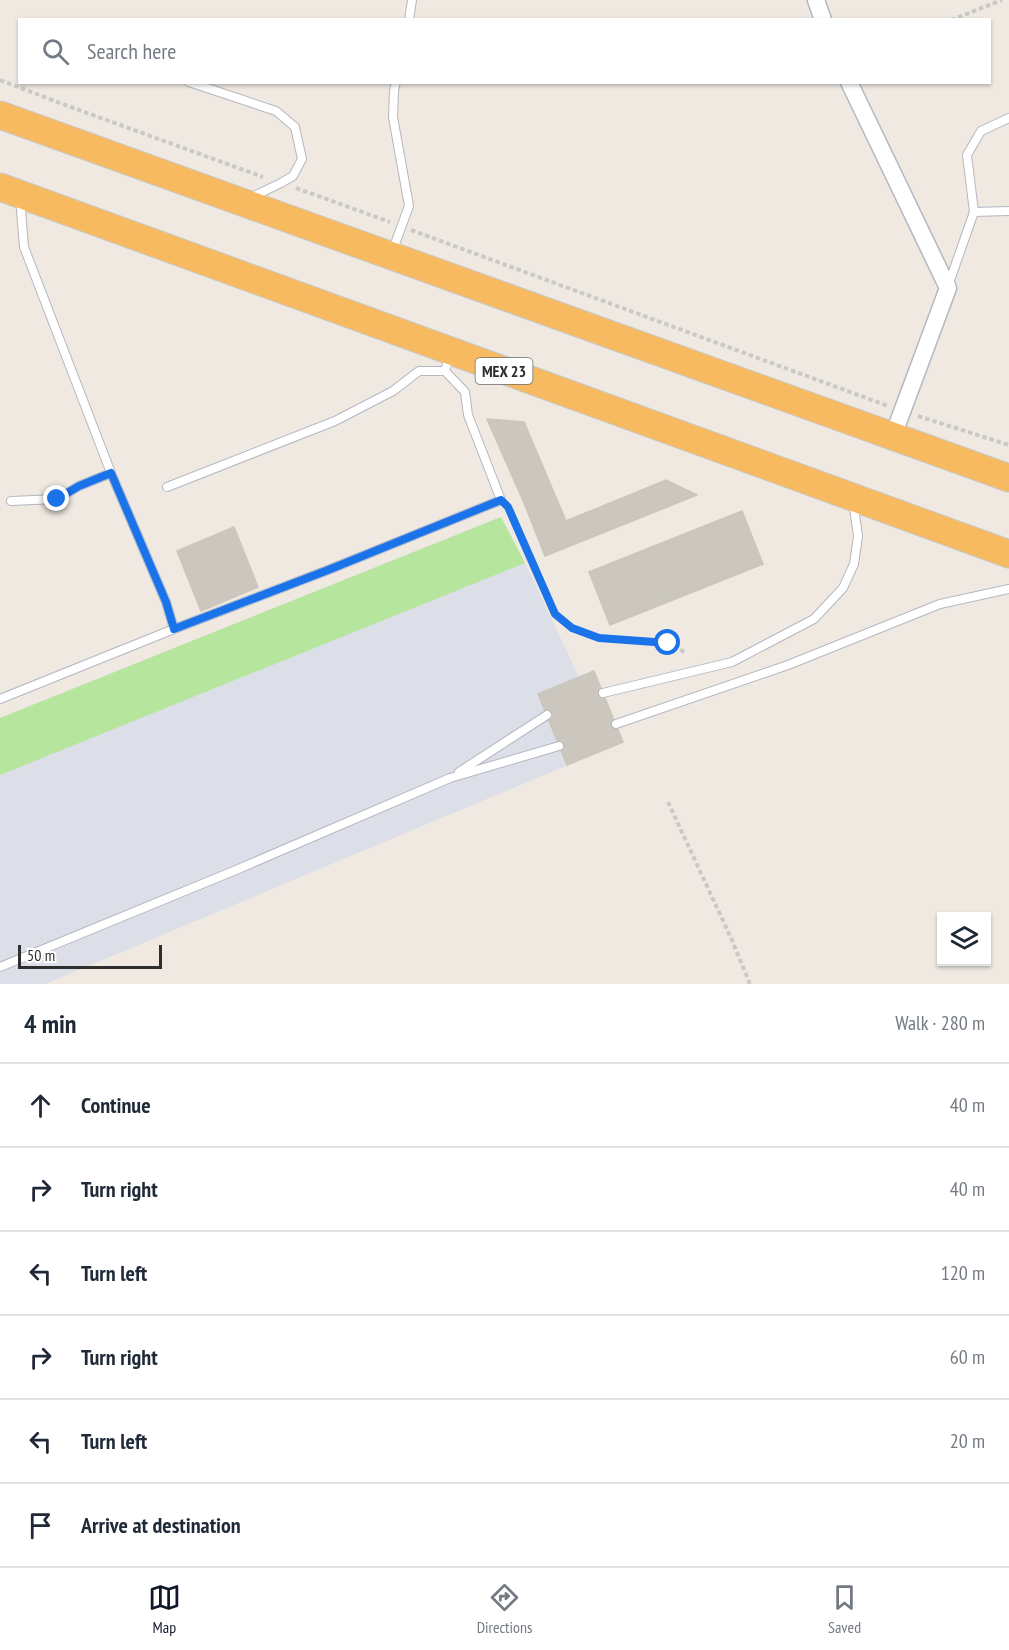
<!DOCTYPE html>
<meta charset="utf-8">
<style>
body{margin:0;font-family:"PT Sans Narrow",sans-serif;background:#f6f6f7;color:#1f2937}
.controls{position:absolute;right:18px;bottom:18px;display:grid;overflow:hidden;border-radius:0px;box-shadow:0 2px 4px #0004}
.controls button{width:54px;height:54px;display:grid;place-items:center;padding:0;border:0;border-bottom:2px solid #e0e1e3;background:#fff;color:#1f2937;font:30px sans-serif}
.scale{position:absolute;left:18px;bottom:15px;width:144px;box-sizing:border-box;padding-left:6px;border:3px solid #2e2e2e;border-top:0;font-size:16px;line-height:21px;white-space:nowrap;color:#2e2e2e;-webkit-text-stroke:4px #fff;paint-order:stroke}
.stop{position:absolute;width:18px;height:18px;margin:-14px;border:4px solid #1a73e8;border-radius:50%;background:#fff}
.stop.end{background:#1a73e8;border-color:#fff;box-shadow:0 2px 6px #0008}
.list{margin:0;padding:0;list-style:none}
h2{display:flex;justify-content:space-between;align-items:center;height:78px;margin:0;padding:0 24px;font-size:26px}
h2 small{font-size:20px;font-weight:400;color:#747a83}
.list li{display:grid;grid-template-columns:39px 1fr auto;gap:18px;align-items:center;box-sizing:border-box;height:84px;padding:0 24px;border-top:2px solid #e0e1e3}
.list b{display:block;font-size:22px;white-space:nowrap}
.list em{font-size:20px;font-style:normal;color:#747a83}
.icon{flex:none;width:33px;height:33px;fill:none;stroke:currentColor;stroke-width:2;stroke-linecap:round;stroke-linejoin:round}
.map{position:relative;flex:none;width:1009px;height:984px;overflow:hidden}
.search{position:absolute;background:#fff;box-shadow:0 2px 4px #0004;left:18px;right:18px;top:18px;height:66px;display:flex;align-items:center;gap:15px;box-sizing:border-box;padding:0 21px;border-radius:0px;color:#747a83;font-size:22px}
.sheet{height:582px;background:#fff}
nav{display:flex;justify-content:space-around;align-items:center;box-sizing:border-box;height:84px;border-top:2px solid #e0e1e3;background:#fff;font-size:16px;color:#747a83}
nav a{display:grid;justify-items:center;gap:3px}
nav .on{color:#111827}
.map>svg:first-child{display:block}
.airport{fill:#dcdee8}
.green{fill:#b6e59e}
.building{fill:#cbc7bf;stroke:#cbc5ba;stroke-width:1.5}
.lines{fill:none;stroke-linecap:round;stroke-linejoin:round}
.service-casing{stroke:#b4b7c1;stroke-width:10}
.minor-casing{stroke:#b4b7c1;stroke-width:19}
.trunk-casing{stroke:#c9c9c9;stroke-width:29}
.path{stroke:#c9c9c9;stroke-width:4;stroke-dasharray:4.5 3;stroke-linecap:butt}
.service{stroke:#fff;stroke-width:8}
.minor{stroke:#fff;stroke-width:16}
.trunk{stroke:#f8ba60;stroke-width:27}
.route{stroke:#1a73e8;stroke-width:8}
.labels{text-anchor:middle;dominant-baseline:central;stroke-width:4.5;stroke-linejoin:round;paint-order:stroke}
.shield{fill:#fff;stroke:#6d6d6d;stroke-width:1.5}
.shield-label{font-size:16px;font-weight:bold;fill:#2e2e2e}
</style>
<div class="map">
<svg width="1009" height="984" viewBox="0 0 1009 984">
<rect width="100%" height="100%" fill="#efe9e1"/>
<path class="airport" d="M501,517L525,563L579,677L594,671L623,742L45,984H0V718Z"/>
<path class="green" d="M501,517L525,563L0,775V718Z"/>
<path class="building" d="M487,419L524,422L566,521L666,480L697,495L545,556L524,503Z
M742,511L763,564L610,625L589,572Z
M234,527L258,587L201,611L177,551Z
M594,671L623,742L567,765L538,694Z"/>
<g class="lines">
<g class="service-casing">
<path id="service" d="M409,20L412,0
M189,82L276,111L295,127L302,159L293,176L281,183L250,198
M20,198L24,247L111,473L166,602L174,629L328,570L501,500L468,415L465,392L445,371L450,355
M974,212L1009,211
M392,252L409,206L393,117L394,91L396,82
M948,286L974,212L967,155L981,131L1009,118
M167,487L335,421L393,391L419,371H445
M11,501L57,499L79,486L111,473
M603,693L732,662L814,619L843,588L854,564L858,536L853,501
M0,699L174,629
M616,724L788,665L940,604L1009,589
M459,772L547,715
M0,967L236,870L450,778L559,746"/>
</g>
<g class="minor-casing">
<path id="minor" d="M816,0L823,20
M849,82L948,288L893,436"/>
</g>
<g class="trunk-casing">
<path id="trunk" d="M0,115L1009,478
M0,187L1009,554"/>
</g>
<path class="path" d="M951,20L1002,0
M0,80L68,106L263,177
M296,188L390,222
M411,230L888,406
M918,416L1009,445
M509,510L555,614L572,628L599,637L668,643L686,653
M668,802L731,938L750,984"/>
<use href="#service" class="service"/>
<use href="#minor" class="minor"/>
<use href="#trunk" class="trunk"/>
</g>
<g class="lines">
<path class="route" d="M57,499L79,486L111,473L166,602L174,629L328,570L501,500L508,507L555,614L572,628L599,638L668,643"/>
</g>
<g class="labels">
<rect class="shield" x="475.5" y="358" width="57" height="26" rx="4.5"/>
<g class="shield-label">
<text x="504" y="371">MEX 23</text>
</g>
</g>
</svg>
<div class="controls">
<button><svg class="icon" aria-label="layers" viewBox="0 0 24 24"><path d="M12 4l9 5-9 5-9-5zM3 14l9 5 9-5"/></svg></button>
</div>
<div class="scale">50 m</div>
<div class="stop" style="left:668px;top:643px"></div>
<div class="stop end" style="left:57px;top:499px"></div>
<div class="search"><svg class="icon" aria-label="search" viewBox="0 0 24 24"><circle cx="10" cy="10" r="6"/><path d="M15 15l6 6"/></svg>Search here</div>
</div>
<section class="sheet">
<h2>4 min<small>Walk · 280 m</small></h2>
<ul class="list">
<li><svg class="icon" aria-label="ahead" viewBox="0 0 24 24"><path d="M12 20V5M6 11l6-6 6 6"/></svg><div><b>Continue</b></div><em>40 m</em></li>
<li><svg class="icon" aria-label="right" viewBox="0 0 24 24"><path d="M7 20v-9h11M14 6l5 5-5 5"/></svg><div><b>Turn right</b></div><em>40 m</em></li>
<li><svg class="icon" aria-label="left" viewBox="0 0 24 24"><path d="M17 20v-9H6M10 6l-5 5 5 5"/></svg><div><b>Turn left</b></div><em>120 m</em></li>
<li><svg class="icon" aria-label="right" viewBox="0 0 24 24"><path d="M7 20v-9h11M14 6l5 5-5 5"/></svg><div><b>Turn right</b></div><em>60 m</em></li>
<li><svg class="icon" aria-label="left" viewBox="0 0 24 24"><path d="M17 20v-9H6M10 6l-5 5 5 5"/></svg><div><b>Turn left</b></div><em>20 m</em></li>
<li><svg class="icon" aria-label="arrive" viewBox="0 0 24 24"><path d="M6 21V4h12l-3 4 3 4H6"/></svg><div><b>Arrive at destination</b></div></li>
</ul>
</section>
<nav>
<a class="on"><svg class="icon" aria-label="map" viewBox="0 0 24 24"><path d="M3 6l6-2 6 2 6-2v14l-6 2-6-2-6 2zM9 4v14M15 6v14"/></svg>Map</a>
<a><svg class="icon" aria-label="directions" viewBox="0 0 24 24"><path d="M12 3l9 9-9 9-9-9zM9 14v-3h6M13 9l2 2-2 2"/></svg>Directions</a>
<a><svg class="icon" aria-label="saved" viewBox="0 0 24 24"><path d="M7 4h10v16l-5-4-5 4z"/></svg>Saved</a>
</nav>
